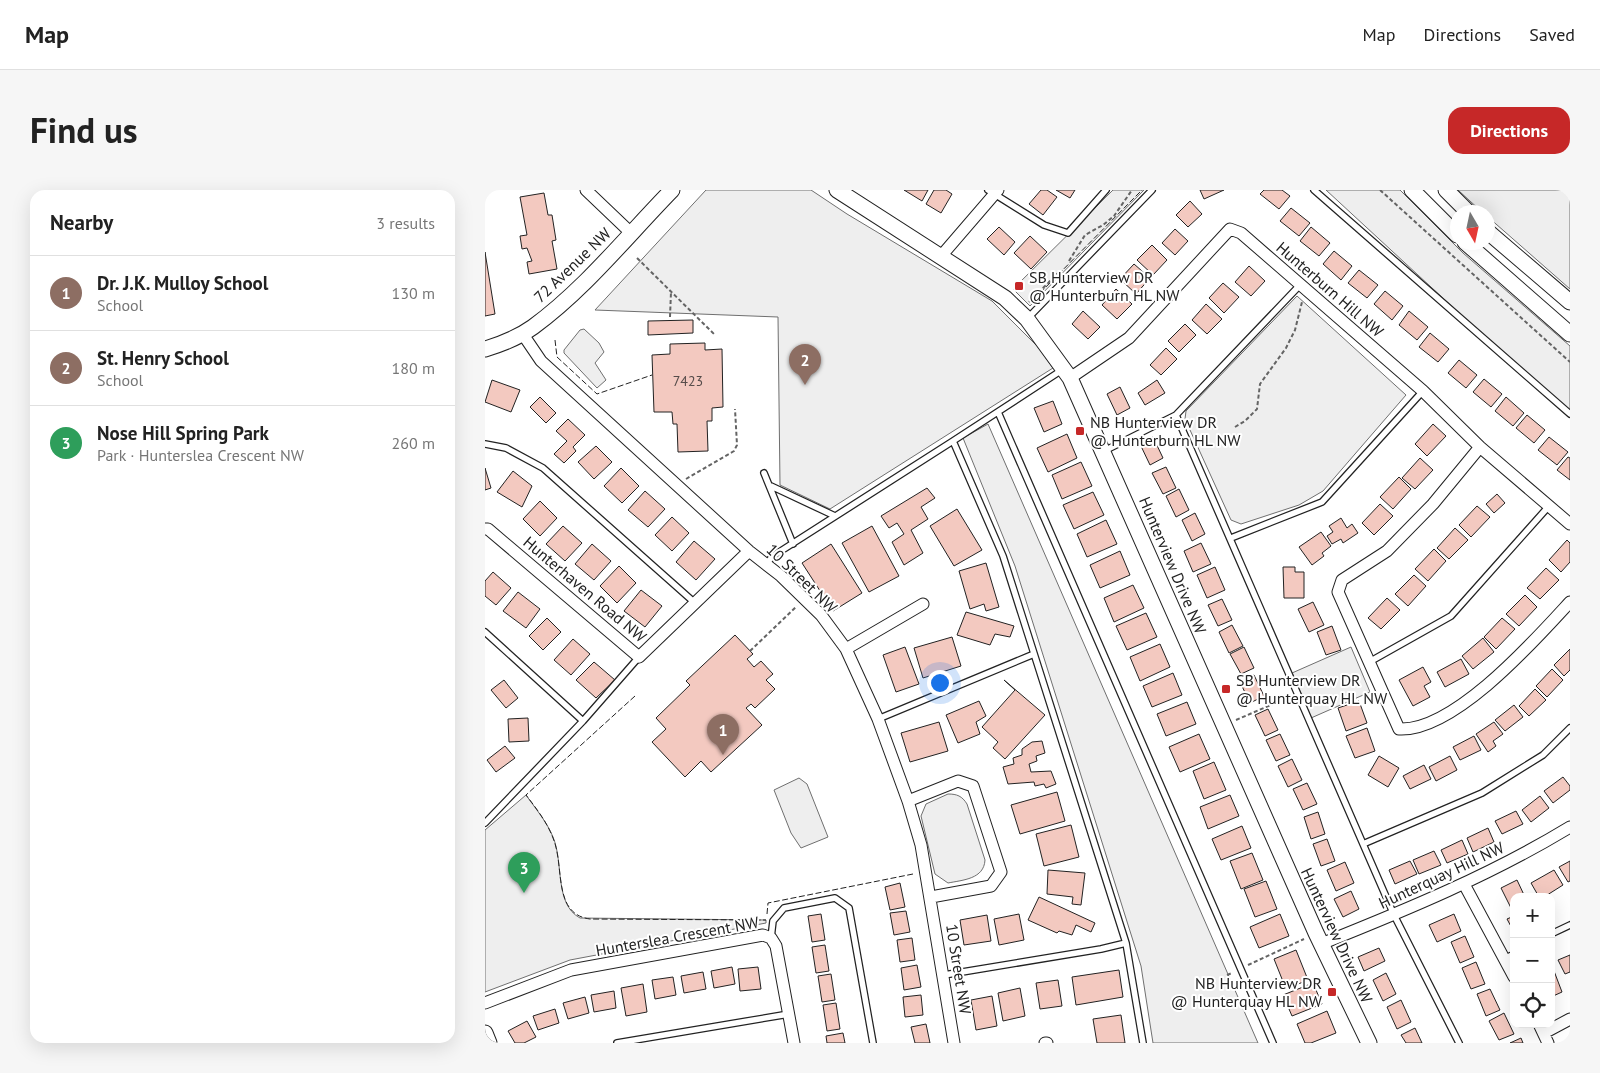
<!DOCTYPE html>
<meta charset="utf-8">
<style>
body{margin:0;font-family:"PT Sans",sans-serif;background:#f6f6f6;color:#222}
.controls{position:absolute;right:15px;bottom:15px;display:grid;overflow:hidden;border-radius:10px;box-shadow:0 5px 20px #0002}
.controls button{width:45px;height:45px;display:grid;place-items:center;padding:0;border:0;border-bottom:1px solid #e0e0e0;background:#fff;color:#222;font:25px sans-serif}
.compass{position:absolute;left:965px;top:15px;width:45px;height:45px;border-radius:50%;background:#fff;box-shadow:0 5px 20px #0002;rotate:171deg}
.you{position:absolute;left:454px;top:492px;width:18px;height:18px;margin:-12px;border:4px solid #fff;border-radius:50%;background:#1a73e8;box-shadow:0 0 0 8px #1a73e833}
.badge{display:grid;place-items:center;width:32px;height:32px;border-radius:50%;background:#c62828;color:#fff;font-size:16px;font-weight:700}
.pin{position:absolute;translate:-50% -41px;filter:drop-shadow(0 1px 2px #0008)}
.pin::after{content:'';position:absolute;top:26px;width:18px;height:15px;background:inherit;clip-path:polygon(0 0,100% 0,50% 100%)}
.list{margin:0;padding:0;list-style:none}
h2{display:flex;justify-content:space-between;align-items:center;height:65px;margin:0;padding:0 20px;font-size:21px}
h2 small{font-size:16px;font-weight:400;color:#767676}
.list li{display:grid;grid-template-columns:32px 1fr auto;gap:15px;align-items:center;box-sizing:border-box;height:75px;padding:0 20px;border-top:1px solid #e0e0e0}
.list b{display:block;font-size:19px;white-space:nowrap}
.list p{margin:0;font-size:16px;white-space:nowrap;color:#767676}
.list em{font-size:16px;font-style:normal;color:#767676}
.icon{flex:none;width:28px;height:28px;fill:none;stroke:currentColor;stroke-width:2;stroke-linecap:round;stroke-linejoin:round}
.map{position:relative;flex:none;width:1085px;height:853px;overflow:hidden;border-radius:15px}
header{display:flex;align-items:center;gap:30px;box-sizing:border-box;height:70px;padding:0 25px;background:#fff;border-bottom:1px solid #e0e0e0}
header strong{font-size:24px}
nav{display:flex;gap:28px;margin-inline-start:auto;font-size:18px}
.intro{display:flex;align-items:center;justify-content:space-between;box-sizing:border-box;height:120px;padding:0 30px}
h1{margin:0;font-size:35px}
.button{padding:12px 22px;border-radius:15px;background:#c62828;color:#fff;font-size:18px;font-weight:700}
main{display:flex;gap:30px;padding:0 30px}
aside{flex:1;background:#fff;border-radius:15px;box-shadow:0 5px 20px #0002}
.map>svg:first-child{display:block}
.green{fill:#eee;stroke:#6f6f6f}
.building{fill:#f3c9c0;stroke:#222}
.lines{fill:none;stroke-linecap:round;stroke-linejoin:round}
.lane-casing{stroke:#222;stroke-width:8}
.street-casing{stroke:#222;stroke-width:13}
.secondary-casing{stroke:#222;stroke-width:17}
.path{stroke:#646464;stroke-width:2;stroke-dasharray:4 2.5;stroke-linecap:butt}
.lane{stroke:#fff;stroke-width:5.5}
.street{stroke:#fff;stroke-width:11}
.secondary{stroke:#fff;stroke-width:15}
.fence{stroke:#222;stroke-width:1;stroke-dasharray:6 2.5;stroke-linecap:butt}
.poi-dot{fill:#c62828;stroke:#fff;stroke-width:2}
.labels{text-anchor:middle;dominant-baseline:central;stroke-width:4;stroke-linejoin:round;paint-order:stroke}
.number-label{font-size:14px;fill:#564c4a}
.street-label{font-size:16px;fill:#222;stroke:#fff}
.poi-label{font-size:16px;fill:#222;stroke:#fff;text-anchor:start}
</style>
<header>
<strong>Map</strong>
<nav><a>Map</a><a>Directions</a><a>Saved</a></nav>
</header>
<div class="intro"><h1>Find us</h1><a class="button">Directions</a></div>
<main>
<aside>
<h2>Nearby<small>3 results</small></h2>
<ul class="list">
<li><span class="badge" style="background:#8d6e63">1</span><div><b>Dr. J.K. Mulloy School</b><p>School</p></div><em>130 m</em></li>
<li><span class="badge" style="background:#8d6e63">2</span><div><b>St. Henry School</b><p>School</p></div><em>180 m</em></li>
<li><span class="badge" style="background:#2e9e5b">3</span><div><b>Nose Hill Spring Park</b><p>Park · Hunterslea Crescent NW</p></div><em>260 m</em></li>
</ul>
</aside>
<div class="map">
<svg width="1085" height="853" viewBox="0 0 1085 853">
<rect width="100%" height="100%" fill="#fff"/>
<path class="green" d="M221,0H326L362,24L507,111L553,157L568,178L345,319L295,295L293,127L110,120Z
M628,0H659L545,116L528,99Z
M841,0H915L978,63L1085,156V222L1038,182Z
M973,0H1085V99L1003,27L1002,22H997Z
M812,106L921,205L838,301L814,315L756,334L746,330L700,229L701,221Z
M99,139L114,153L119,162L110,173L121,190L112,198L79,163V160L95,140Z
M503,234L773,853H668L656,776L530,376L478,248Z
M866,457L885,502L826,528L807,483Z
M314,588L322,594L343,647L316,658L306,643L289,600Z
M463,604C472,604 477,606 482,614L500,670C499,689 478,690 463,693L450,684L436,626L441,614Z
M41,605C50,618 62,632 68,647C79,673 69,714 95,728L281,730V733L85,770L0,802V640Z"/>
<path class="building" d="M419,0H443L437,11Z
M449,0H461L467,4L456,23L441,14Z
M556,0H562L572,7L558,25L544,14Z
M571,0H590L585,8Z
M715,0H739L719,9Z
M779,0H797L805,6L794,19L775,4Z
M59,3L63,25H67L71,50L67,51L72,79L44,84L42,72L47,71L42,58L37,59L35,46L42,45L35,7Z
M705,11L717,24L703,37L691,25Z
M806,18L825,33L814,46L795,31Z
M514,37L530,52L519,65L502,49Z
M826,37L845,53L834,66L815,51Z
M690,39L703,51L690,65L677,53Z
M545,46L562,62L546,79L529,63Z
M667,55L682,70L668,85L652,70Z
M849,61L867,76L856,90L838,74Z
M0,62L10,124L0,126Z
M649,74L665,88L651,104L635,89Z
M764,76L780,91L766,106L750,92Z
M874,80L893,95L882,108L863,93Z
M738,93L754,107L739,123L724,108Z
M631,99L647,114L632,129L617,115Z
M900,101L918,116L907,130L889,114Z
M721,114L737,129L722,144L707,130Z
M598,121L615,137L603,149L587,134Z
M924,121L943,137L932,150L914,135Z
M208,130V143L163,145V131Z
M700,134L711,145L694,162L683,151Z
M945,143L964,159L953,172L934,157Z
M220,153V160L237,159L238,217L227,218V231H222L223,261L193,262L192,234H188L187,222H169L167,165L185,164V154Z
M681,158L692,169L676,185L665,175Z
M974,170L992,185L981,198L963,183Z
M999,189L1017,204L1006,217L988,202Z
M7,190L35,200L26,222L0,212Z
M672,190L680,203L660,215L653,203Z
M635,197L645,218L632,225L622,204Z
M55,207L71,223L61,233L45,217Z
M1021,207L1039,223L1028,236L1010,221Z
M568,211L577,234L559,242L549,218Z
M1042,225L1060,240L1049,253L1031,238Z
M83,229L100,245L88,257L91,261L79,273L69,264L82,251L71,241Z
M948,234L961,246L942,266L930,254Z
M582,244L592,268L563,282L552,258Z
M668,247L678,268L665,275L655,254Z
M1064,247L1083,262L1072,275L1053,260Z
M111,256L127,272L109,289L93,272Z
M1083,267L1085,268V290L1072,280Z
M935,268L948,280L930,299L917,288Z
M596,272L607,296L577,309L567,285Z
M681,277L691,298L678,304L667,283Z
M0,278L6,298L0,300Z
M136,278L154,296L137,313L119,296Z
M28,281L47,296L37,317L12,302Z
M914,287L926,299L908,319L895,307Z
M442,298L450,308L436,317L443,329L426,340L438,363L419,375L407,352L419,344L412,333L404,338L396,326Z
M694,299L704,320L691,327L681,306Z
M160,301L180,319L163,337L143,320Z
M608,302L619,325L589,339L578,315Z
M1012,304L1020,313L1009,323L1001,314Z
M55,311L72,328L55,346L38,329Z
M895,314L908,326L889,345L877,333Z
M992,316L1005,327L986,347L974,335Z
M472,319L497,360L469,376L445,336Z
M710,323L720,344L707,351L697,330Z
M187,327L204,343L187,361L170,345Z
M856,328L862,338L867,334L873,343L858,353L856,349L847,354L842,346L848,342L844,336Z
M621,330L632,354L602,367L592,344Z
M78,336L97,353L80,371L61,354Z
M387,336L414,386L384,402L357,353Z
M970,338L983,350L964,369L952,358Z
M836,342L846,356L837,363L839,366L827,375L814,357Z
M1082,350L1085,353V372L1076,382L1064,370Z
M209,351L230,369L211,390L191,372Z
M716,353L726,374L708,382L699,361Z
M107,354L126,371L109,390L90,374Z
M346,354L377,403L348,421L317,373Z
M949,359L961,371L943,391L930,379Z
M635,361L645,385L615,398L605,375Z
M501,373L514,417L501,421L499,414L485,419L474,381Z
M134,376L151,393L132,413L115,396Z
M730,377L740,400L722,408L712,385Z
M798,377H810V382H819V408H799Z
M1061,378L1074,390L1055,409L1042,398Z
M8,382L26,398L11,415L0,406V391Z
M929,385L941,396L923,416L910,404Z
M648,395L659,418L629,432L619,408Z
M156,400L177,416L160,437L139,421Z
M33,402L55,419L41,438L18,421Z
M1040,405L1052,417L1034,436L1021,424Z
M902,408L915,420L896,439L883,428Z
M737,409L747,430L733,436L723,415Z
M828,412L839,435L824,442L813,419Z
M481,422L529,436L525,447L510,444L505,455L472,445Z
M661,423L672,447L642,460L631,436Z
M62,428L76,442L58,460L44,446Z
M1017,428L1030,439L1011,459L999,447Z
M747,435L758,456L744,463L734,442Z
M847,436L856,460L841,465L832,442Z
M250,445L268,464L262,469L269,477L276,471L288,484L281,490L290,499L270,518L266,514L261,518L277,535L226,582L216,571L200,587L167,552L181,539L171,528L205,495L201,491Z
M467,447L476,476L438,488L429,458Z
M998,448L1009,462L988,479L977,466Z
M88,449L105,464L86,485L69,470Z
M675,454L685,477L655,491L645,467Z
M420,457L434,494L411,502L398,465Z
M759,457L769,478L756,484L745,464Z
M1085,459V480L1079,486L1069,475Z
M976,469L984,484L960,497L952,482Z
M109,472L130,490L111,508L91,490Z
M938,477L946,492L939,496L945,507L928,516L914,490Z
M1067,479L1078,490L1062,507L1051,496Z
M688,483L697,505L667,517L658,496Z
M769,485L779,506L765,513L755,492Z
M19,490L33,508L21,518L6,500Z
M519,490L560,525L520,569L508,558L513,552L497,537L530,500Z
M1050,499L1061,510L1044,526L1034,516Z
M494,511L501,526L491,532L495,544L473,553L461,525Z
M874,511L882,533L861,541L853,518Z
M702,512L711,534L681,546L672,524Z
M1029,515L1038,527L1020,541L1010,530Z
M783,519L793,540L780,546L770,525Z
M43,528L44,551L24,552L23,529Z
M454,532L463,561L425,572L416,543Z
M1009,532L1018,544L1008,551L1011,556L1003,562L991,544Z
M882,538L890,561L870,568L861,546Z
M714,544L725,569L695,582L684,557Z
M795,544L805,565L791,571L781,550Z
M989,546L996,560L975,570L968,557Z
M557,551L560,563L551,566L552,571L544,574L546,582L566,581L571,594L561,598L559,594L550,596L549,592L523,594L518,577L529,574L528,568L537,565V559L547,552Z
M20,556L30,568L11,582L2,570Z
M894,566L914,578L903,597L883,585Z
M965,566L972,580L951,591L944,577Z
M807,569L817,590L803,597L793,576Z
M729,572L741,600L719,609L708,581Z
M939,575L946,589L925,599L918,586Z
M1078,587L1085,596V600L1068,613L1059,601Z
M822,593L832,614L818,620L808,599Z
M572,602L580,631L535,644L526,615Z
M745,605L754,626L723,639L715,617Z
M1055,606L1064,618L1046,632L1037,620Z
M1031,621L1038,634L1017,644L1010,631Z
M833,622L840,644L826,649L819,627Z
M586,635L594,667L559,676L551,644Z
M757,636L766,658L736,670L727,649Z
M1003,638L1009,652L988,662L982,648Z
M842,649L850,671L836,676L828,654Z
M977,650L983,664L962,673L956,660Z
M949,661L956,675L934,684L928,670Z
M767,663L778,690L756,699L745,671Z
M925,671L932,684L910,694L904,680Z
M1085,671V691L1083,692L1074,677Z
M860,672L869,693L851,701L842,680Z
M563,680L600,683L596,715L587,714L588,707L562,704Z
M1069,680L1078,695L1059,707H1054L1046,693Z
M1032,690L1040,707H1029L1028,722L1016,698Z
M781,691L792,719L770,727L759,699Z
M415,693L420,717L405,720L400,697Z
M866,701L874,719L858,727L849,709Z
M554,707L610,733L606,742L591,735L587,745L574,741L572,743L543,730Z
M421,721L425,742L409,745L405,723Z
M336,724L340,750L327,752L323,726Z
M534,724L539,750L514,755L509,729Z
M795,724L804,746L774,758L765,737Z
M969,724L976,741L952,752L944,735Z
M502,725L506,751L479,755L475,730Z
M1029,726V742L1022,729Z
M980,746L989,767L975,773L966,752Z
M427,748L430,770L415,772L412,750Z
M340,755L344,781L331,783L327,757Z
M894,758L900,771L879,781L873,767Z
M811,760L823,790L801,799L789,769Z
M1085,765V782L1080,784L1073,770Z
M991,772L1000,794L986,799L977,778Z
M432,775L436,797L419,800L416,778Z
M247,777L250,794L229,798L226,781Z
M273,777L276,799L255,801L253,779Z
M634,780L638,807L591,815L587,787Z
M1069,781L1077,802L1066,807V782Z
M218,782L221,799L199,803L196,786Z
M901,783L911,804L898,811L888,790Z
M346,784L350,810L337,812L333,786Z
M188,787L191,805L170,809L167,790Z
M573,790L577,816L555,819L551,793Z
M828,793L837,814L807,826L798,805Z
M158,794L162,822L141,826L136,798Z
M535,798L540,826L518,831L513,803Z
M1005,799L1015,820L1001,826L992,804Z
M129,801L131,818L109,822L106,805Z
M436,805L438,825L420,827L418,807Z
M507,806L512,836L491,840L486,810Z
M100,807L104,823L83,829L78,813Z
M916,810L926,832L912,839L902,817Z
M351,813L355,839L342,841L338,815Z
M70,819L74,833L53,840L48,826Z
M842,821L851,843L826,853H820L812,834Z
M1019,823L1029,844L1014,850L1004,831Z
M636,825L640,853H612L608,829Z
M42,831L51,847L39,853H30L23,841Z
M441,834L445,853H430L426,837Z
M930,838L937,853H921L916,845Z
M358,843L360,853H342L341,846Z
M1036,848L1038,853H1025Z"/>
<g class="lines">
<g class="lane-casing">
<path id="lane" d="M503,0L559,35L583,43L621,0
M829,0L1085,224
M542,129L667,0
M513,222L788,853
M691,225L909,725L974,853
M468,251L577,180
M0,254L21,258L58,278L210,413
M619,261L691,225L816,94
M279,283L308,354
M286,296L350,326
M746,348L837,312L938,201
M281,374L288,366L468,251L518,366L641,753L658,853
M0,442L98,531
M886,471L966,426L1064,316
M393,529L549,464
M0,633L98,531L154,467
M878,654L997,603L1058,565L1085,538
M1066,744L1085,735
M286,748L288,731L299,718L350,708L364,718L388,853
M1019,769L1029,764
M459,785L616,759L641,753
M132,853L304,824"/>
</g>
<g class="street-casing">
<path id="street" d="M101,0L145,42
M457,65L513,0
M37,143L56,171L264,361L296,386L336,425L361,459L393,529L423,611L436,655L469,853
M585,188L644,148L745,39L756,43L938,201L995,257L1085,334
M995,257L948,314L902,361L857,390L853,402L914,539C969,542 1050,450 1085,412
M0,339H3L154,467L264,361
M361,459L438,414
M423,611L473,591L488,596L516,682L506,696L446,707
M979,694L1029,787
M836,754C921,720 1006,685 1085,637
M0,813L86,780L278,745L286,748L291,756L309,853
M1054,834L1063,853
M1059,843L1085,829
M560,853H562"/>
</g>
<g class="secondary-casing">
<path id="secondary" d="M352,0L520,108L542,129L585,188L831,743L884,853
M927,0L972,45
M961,0L983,22
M1002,41L1085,112
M980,52L1085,144
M0,159C17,154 34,147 48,137C100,99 142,46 187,0
M0,843L4,853"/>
</g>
<path class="path" d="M895,0L1085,172
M152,68L230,145
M584,71L600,45L618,35L629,26L647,0
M544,112L574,82
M185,127L186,102
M750,237L760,231L772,219L775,194L801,158L810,140L817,112
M201,289L249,261L252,255L250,219
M265,461L312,416
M751,530L804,507
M763,775L819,749
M742,785L747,783"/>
<use href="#lane" class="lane"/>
<use href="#street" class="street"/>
<use href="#secondary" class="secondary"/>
<path class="fence" d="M549,109L657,0
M70,150L72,167L112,204L167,185
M150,506L41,605C51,618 62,632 68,648C80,676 67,724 105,729L281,730
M282,724L283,713L428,684"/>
</g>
<g class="poi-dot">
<rect x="529" y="91" width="10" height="10" rx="2.5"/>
<rect x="590" y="236" width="10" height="10" rx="2.5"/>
<rect x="736" y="494" width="10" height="10" rx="2.5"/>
<rect x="842" y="797" width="10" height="10" rx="2.5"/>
</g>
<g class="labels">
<g class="number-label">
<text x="203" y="191">7423</text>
</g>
<g class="street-label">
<text transform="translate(87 75) rotate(-44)">72 Avenue NW</text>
<text transform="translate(845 99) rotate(41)">Hunterburn Hill NW</text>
<text transform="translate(688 375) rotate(67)">Hunterview Drive NW</text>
<text transform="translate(317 388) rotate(44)">10 Street NW</text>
<text transform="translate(100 399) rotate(40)">Hunterhaven Road NW</text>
<text transform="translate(956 685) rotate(-25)">Hunterquay Hill NW</text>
<text transform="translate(852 745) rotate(65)">Hunterview Drive NW</text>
<text transform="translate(192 746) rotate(-10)">Hunterslea Crescent NW</text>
<text transform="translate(474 779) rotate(81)">10 Street NW</text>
</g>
<g class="poi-label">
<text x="544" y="87">SB Hunterview DR<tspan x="544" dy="18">@ Hunterburn HL NW</tspan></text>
<text x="605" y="232">NB Hunterview DR<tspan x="605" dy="18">@ Hunterburn HL NW</tspan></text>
<text x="751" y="490">SB Hunterview DR<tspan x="751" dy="18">@ Hunterquay HL NW</tspan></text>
<text x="837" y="793" text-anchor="end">NB Hunterview DR<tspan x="837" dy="18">@ Hunterquay HL NW</tspan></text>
</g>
</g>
</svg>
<div class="controls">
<button>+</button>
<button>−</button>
<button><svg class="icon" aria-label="locate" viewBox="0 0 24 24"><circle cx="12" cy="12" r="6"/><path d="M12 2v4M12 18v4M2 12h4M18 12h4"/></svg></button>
</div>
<svg class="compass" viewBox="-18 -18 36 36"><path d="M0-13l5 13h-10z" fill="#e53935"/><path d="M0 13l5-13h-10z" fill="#767676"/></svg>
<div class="you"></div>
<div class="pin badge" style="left:238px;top:565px;background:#8d6e63">1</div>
<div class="pin badge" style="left:320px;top:195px;background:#8d6e63">2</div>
<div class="pin badge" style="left:39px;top:703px;background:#2e9e5b">3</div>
</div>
</main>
